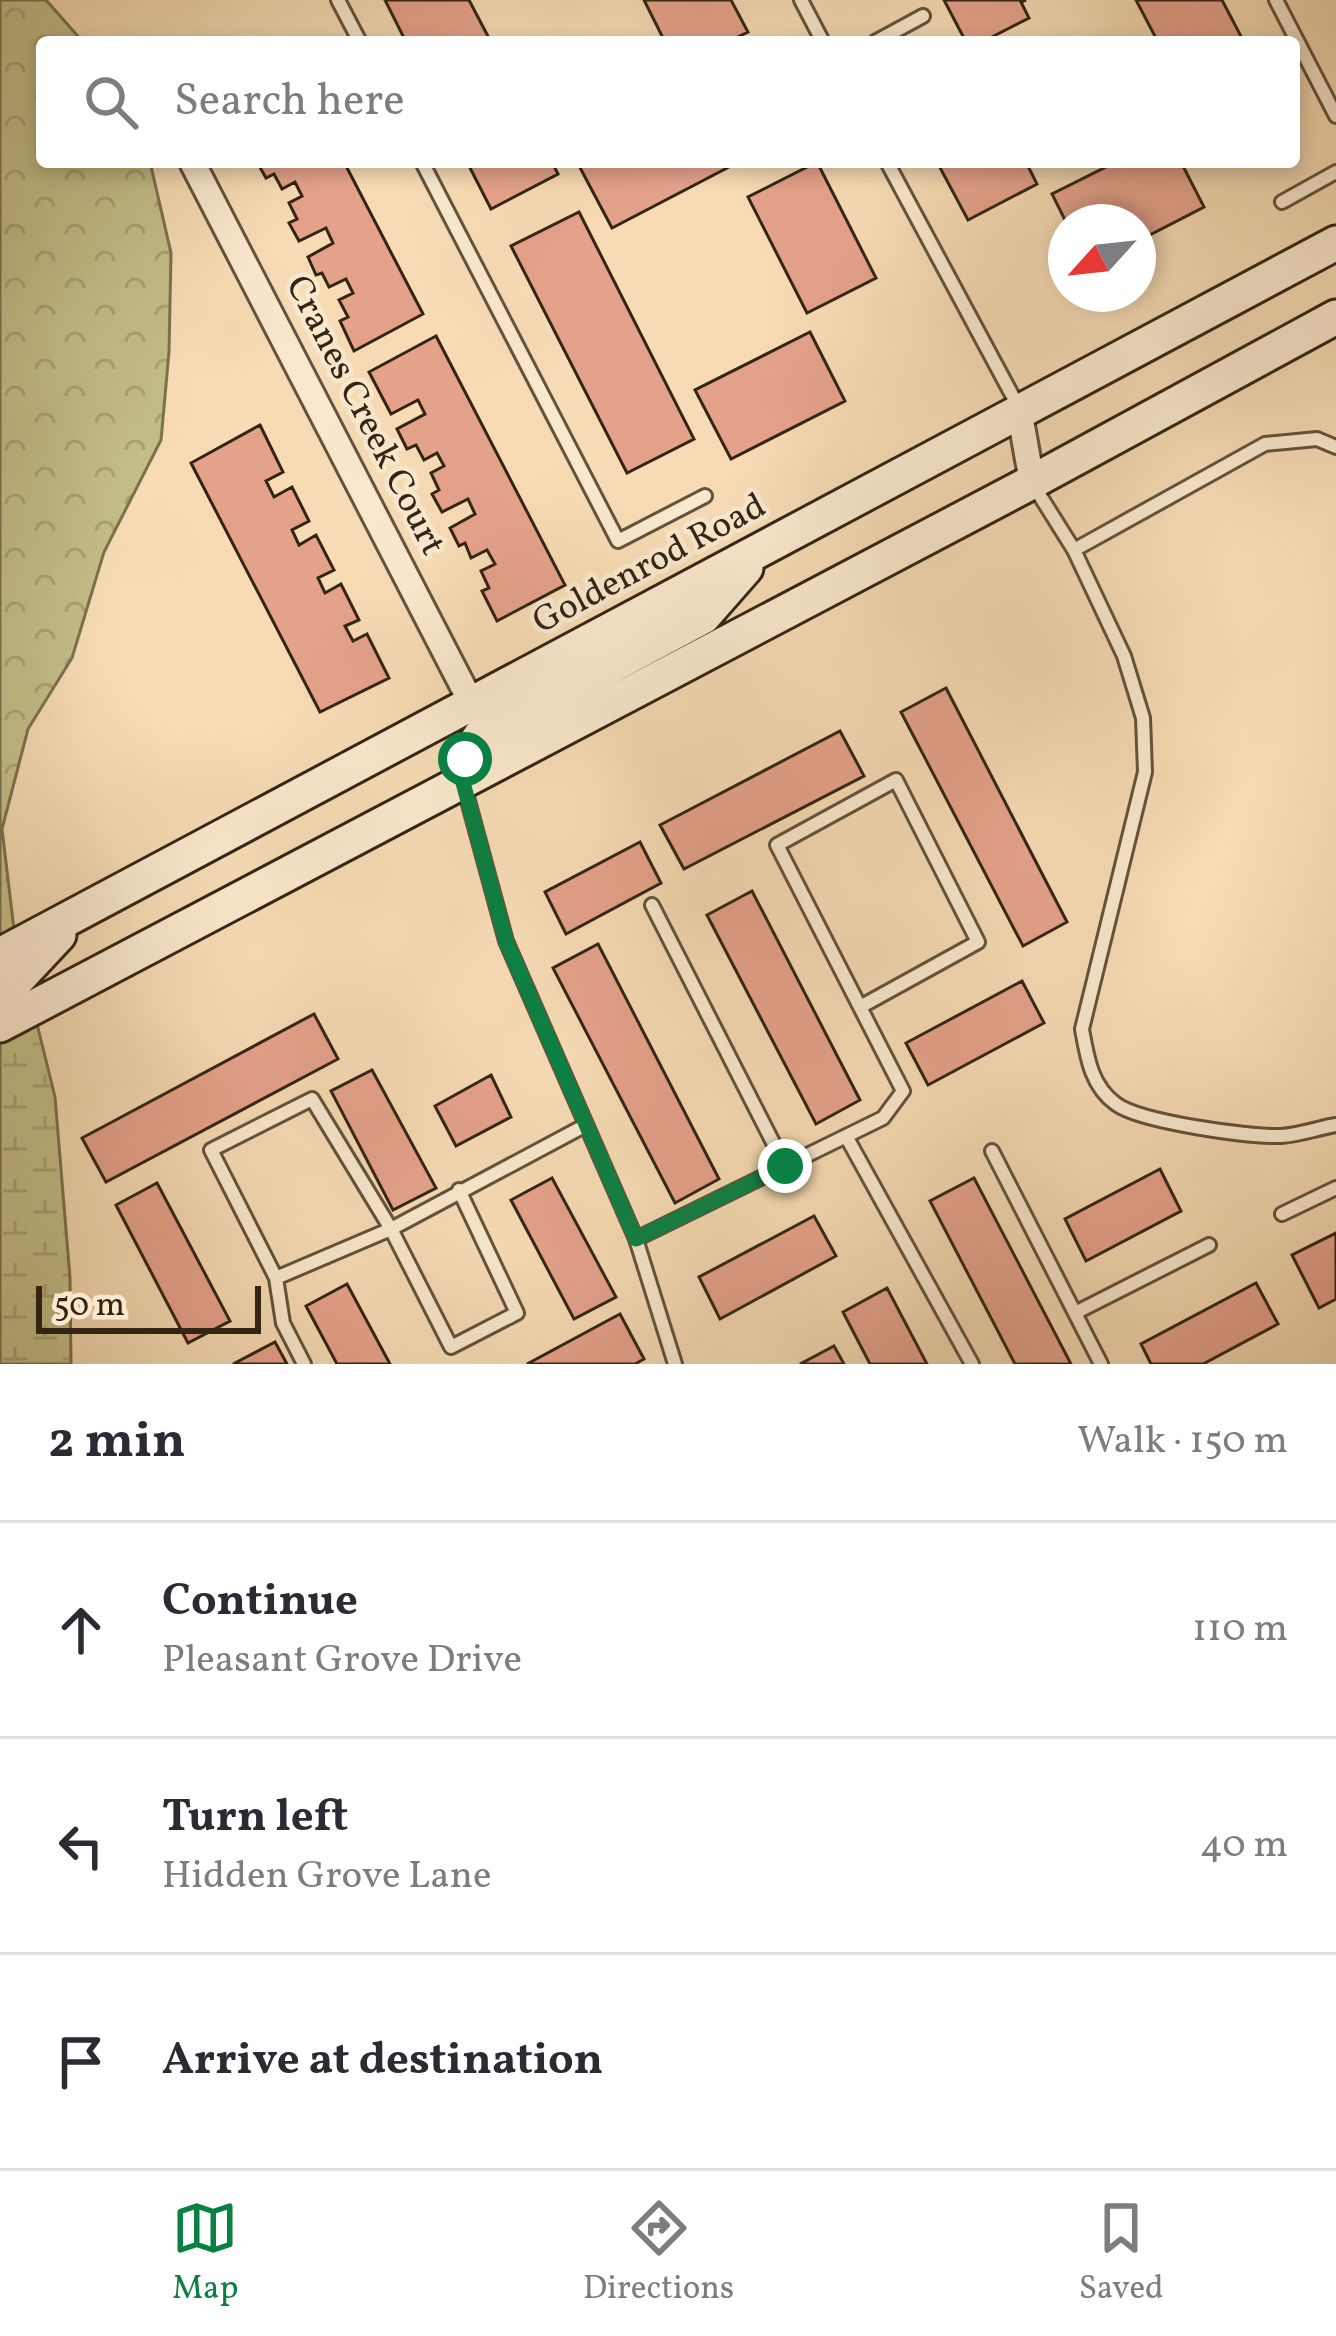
<!DOCTYPE html>
<meta charset="utf-8">
<style>
body{margin:0;font-family:Vollkorn,serif;background:#f2f2f3;color:#2b2b33}
.compass{position:absolute;left:1048px;top:204px;width:108px;height:108px;border-radius:50%;background:#fff;box-shadow:0 6px 18px #0003;rotate:243deg}
.scale{position:absolute;left:36px;bottom:30px;width:225px;box-sizing:border-box;padding-left:12px;border:6px solid #332414;border-top:0;font-size:33px;line-height:42px;white-space:nowrap;color:#332414;-webkit-text-stroke:9px #f9e8ce;paint-order:stroke}
.stop{position:absolute;width:36px;height:36px;margin:-27px;border:9px solid #0b8043;border-radius:50%;background:#fff}
.stop.end{background:#0b8043;border-color:#fff;box-shadow:0 3px 12px #0008}
.list{margin:0;padding:0;list-style:none}
h2{display:flex;justify-content:space-between;align-items:center;height:156px;margin:0;padding:0 48px;font-size:51px}
h2 small{font-size:39px;font-weight:400;color:#7c7c81}
.list li{display:grid;grid-template-columns:78px 1fr auto;gap:36px;align-items:center;box-sizing:border-box;height:216px;padding:0 48px;border-top:3px solid #e1e1e2}
.list b{display:block;font-size:45px;white-space:nowrap}
.list p{margin:0;font-size:39px;white-space:nowrap;color:#7c7c81}
.list em{font-size:39px;font-style:normal;color:#7c7c81}
.icon{flex:none;width:66px;height:66px;fill:none;stroke:currentColor;stroke-width:2;stroke-linecap:round;stroke-linejoin:round}
.map{position:relative;flex:none;width:1336px;height:1364px;overflow:hidden}
.search{position:absolute;background:#fff;box-shadow:0 6px 18px #0003;left:36px;right:36px;top:36px;height:132px;display:flex;align-items:center;gap:30px;box-sizing:border-box;padding:0 42px;border-radius:12px;color:#7c7c81;font-size:45px}
.sheet{height:804px;background:#fff}
nav{display:flex;justify-content:space-around;align-items:center;box-sizing:border-box;height:168px;border-top:3px solid #e1e1e2;background:#fff;font-size:33px;color:#7c7c81}
nav a{display:grid;justify-items:center;gap:6px}
nav .on{color:#0b8043}
.map>svg:first-child{display:block}
.forest{fill:url(#forest-crowns);stroke:#7b714e;stroke-width:3}
.wetland{fill:url(#wetland-marsh);stroke:#7b714e;stroke-width:3}
.building{fill:#e5a28b;stroke:#332414;stroke-width:3}
.lines{fill:none;stroke-linecap:round;stroke-linejoin:round}
.lane-casing{stroke:#64523c;stroke-width:18}
.street-casing{stroke:#64523c;stroke-width:30}
.secondary-casing{stroke:#332414;stroke-width:39}
.lane{stroke:#f9e8ce;stroke-width:12}
.street{stroke:#f9e8ce;stroke-width:24}
.secondary{stroke:#f9e8ce;stroke-width:33}
.route{stroke:#0b8043;stroke-width:15}
.labels{text-anchor:middle;dominant-baseline:central;stroke-width:9;stroke-linejoin:round;paint-order:stroke}
.street-label{font-size:36px;fill:#332414;stroke:#f9e8ce}
</style>
<div class="map">
<svg width="1336" height="1364" viewBox="0 0 1336 1364">
<defs>
<pattern id="forest-crowns" width="20" height="18" patternUnits="userSpaceOnUse" patternTransform="scale(3)"><rect width="20" height="18" fill="#c3be88"/><path d="M2 6a3 3 0 1 1 6 0M12 15a3 3 0 1 1 6 0" fill="none" stroke="#a8a374"/></pattern>
<pattern id="wetland-marsh" width="20" height="14" patternUnits="userSpaceOnUse" patternTransform="scale(3)"><rect width="20" height="14" fill="#c3be88"/><path d="M1 5h8M5 5V1M11 12h8M15 12V8" fill="none" stroke="#a8a374"/></pattern>
</defs>
<rect width="100%" height="100%" fill="#f6dbb4"/>
<filter id="stains"><feTurbulence type="fractalNoise" baseFrequency=".00167" numOctaves="4"/><feColorMatrix values="0 0 0 0 .2 0 0 0 0 .09 0 0 0 0 .02 0 0 0 .5 -.17"/></filter>
<radialGradient id="worn" r=".72"><stop offset=".6" stop-color="#630" stop-opacity="0"/><stop offset="1" stop-color="#630" stop-opacity=".3"/></radialGradient>
<path class="forest" d="M0,0H46L83,42H42V162H150L171,253L169,352L161,440L104,552L72,658L28,729L2,829L18,963L0,969Z"/>
<path class="wetland" d="M37,1024L55,1097L70,1278L71,1364H0V1038Z"/>
<path class="building" d="M385,0H469L491,42H406Z
M644,0H731L748,32L727,42H665Z
M944,0H1026L1021,2L1029,18L982,42H966Z
M1136,0H1222L1244,42H1158Z
M257,162H344L423,314L354,351L340,321L348,317L339,300L353,293L346,279L329,287L322,273L316,275L308,257L333,243L326,228L299,241L289,223L297,219L289,203L302,196L295,182L282,189L274,174L266,178Z
M467,162H552L558,174L491,209Z
M577,162H726L729,167L612,228Z
M817,162L876,278L807,313L748,197Z
M937,162H1026L1037,184L968,220Z
M1116,162H1181L1204,207L1138,241V222H1066L1052,194Z
M579,212L694,439L627,473L511,246Z
M810,332L845,401L731,459L695,390Z
M436,336L565,585L497,621L482,591L489,588L481,571L495,564L487,550L471,558L465,543L459,546L450,528L475,514L468,499L442,512L432,494L439,490L431,473L444,466L437,453L424,460L416,445L407,449L397,429L425,414L418,400L391,414L369,372Z
M260,425L283,472L266,481L274,497L292,487L309,521L292,530L299,545L316,535L334,570L318,578L325,593L341,584L359,620L345,626L353,641L367,634L389,678L320,712L191,463Z
M946,688L1067,922L1023,946L901,712Z
M840,731L864,776L684,869L660,825Z
M640,842L661,883L566,934L545,892Z
M752,891L860,1100L816,1124L707,915Z
M598,944L719,1179L675,1203L553,968Z
M1022,981L1044,1023L928,1085L906,1043Z
M314,1014L338,1059L106,1182L82,1138Z
M372,1070L436,1188L393,1210L331,1091Z
M491,1075L511,1117L456,1146L435,1106Z
M1160,1169L1181,1211L1086,1261L1065,1219Z
M552,1178L616,1297L574,1319L511,1200Z
M974,1178L1071,1364H1015L930,1201Z
M157,1183L230,1321L188,1343L116,1205Z
M814,1216L836,1256L720,1319L699,1277Z
M1336,1233V1299L1319,1308L1292,1255Z
M1256,1283L1278,1324L1203,1364H1151L1141,1344Z
M347,1284L390,1364H337L306,1306Z
M887,1288L927,1364H870L843,1312Z
M620,1314L644,1359L635,1364H527Z
M275,1342L287,1364H233Z
M834,1346L844,1364H800Z"/>
<g class="lines">
<g class="lane-casing">
<path id="lane" d="M338,0L360,42
M801,0L823,42
M1276,0L1336,116
M875,42L923,16
M422,162L618,541L705,496
M887,162L1019,408
M1282,202L1336,172
M1032,483L1074,550L1124,656L1143,718L1145,772L1082,1029C1087,1057 1091,1086 1116,1104C1140,1122 1249,1137 1281,1136C1299,1135 1318,1128 1336,1125
M1074,550L1265,444L1317,439L1336,447
M464,786L506,941L636,1239L675,1364
M652,905L785,1166
M846,1136L972,1364
M992,1151L1101,1364
M1282,1214L1336,1188
M636,1239L883,1118L903,1091L777,845L896,780L978,942L860,1007
M276,1278L211,1150L312,1099L391,1229L451,1347L517,1313L459,1190
M1075,1313L1209,1245
M304,1364L283,1323L276,1278L391,1229L586,1125"/>
</g>
<g class="street-casing">
<path id="street" d="M192,162L472,704
M1019,409L1032,482"/>
</g>
<g class="secondary-casing">
<path id="secondary" d="M462,779L465,759L480,736L703,617L746,568
M0,955L1336,243
M0,990L15,982L59,935
M0,1025L1032,482L1336,317"/>
</g>
<use href="#lane" class="lane"/>
<use href="#street" class="street"/>
<use href="#secondary" class="secondary"/>
</g>
<g class="lines">
<path class="route" d="M465,759L462,779L506,941L636,1239L785,1166"/>
</g>
<g class="labels">
<g class="street-label">
<text transform="translate(364 416) rotate(63)">Cranes Creek Court</text>
<text transform="translate(650 565) rotate(-28)">Goldenrod Road</text>
</g>
</g>
<rect width="100%" height="100%" filter="url(#stains)"/>
<rect width="100%" height="100%" fill="url(#worn)"/>
</svg>
<svg class="compass" viewBox="-18 -18 36 36"><path d="M0-13l5 13h-10z" fill="#e53935"/><path d="M0 13l5-13h-10z" fill="#7c7c81"/></svg>
<div class="scale">50 m</div>
<div class="stop" style="left:465px;top:759px"></div>
<div class="stop end" style="left:785px;top:1166px"></div>
<div class="search"><svg class="icon" aria-label="search" viewBox="0 0 24 24"><circle cx="10" cy="10" r="6"/><path d="M15 15l6 6"/></svg>Search here</div>
</div>
<section class="sheet">
<h2>2 min<small>Walk · 150 m</small></h2>
<ul class="list">
<li><svg class="icon" aria-label="ahead" viewBox="0 0 24 24"><path d="M12 20V5M6 11l6-6 6 6"/></svg><div><b>Continue</b><p>Pleasant Grove Drive</p></div><em>110 m</em></li>
<li><svg class="icon" aria-label="left" viewBox="0 0 24 24"><path d="M17 20v-9H6M10 6l-5 5 5 5"/></svg><div><b>Turn left</b><p>Hidden Grove Lane</p></div><em>40 m</em></li>
<li><svg class="icon" aria-label="arrive" viewBox="0 0 24 24"><path d="M6 21V4h12l-3 4 3 4H6"/></svg><div><b>Arrive at destination</b></div></li>
</ul>
</section>
<nav>
<a class="on"><svg class="icon" aria-label="map" viewBox="0 0 24 24"><path d="M3 6l6-2 6 2 6-2v14l-6 2-6-2-6 2zM9 4v14M15 6v14"/></svg>Map</a>
<a><svg class="icon" aria-label="directions" viewBox="0 0 24 24"><path d="M12 3l9 9-9 9-9-9zM9 14v-3h6M13 9l2 2-2 2"/></svg>Directions</a>
<a><svg class="icon" aria-label="saved" viewBox="0 0 24 24"><path d="M7 4h10v16l-5-4-5 4z"/></svg>Saved</a>
</nav>
